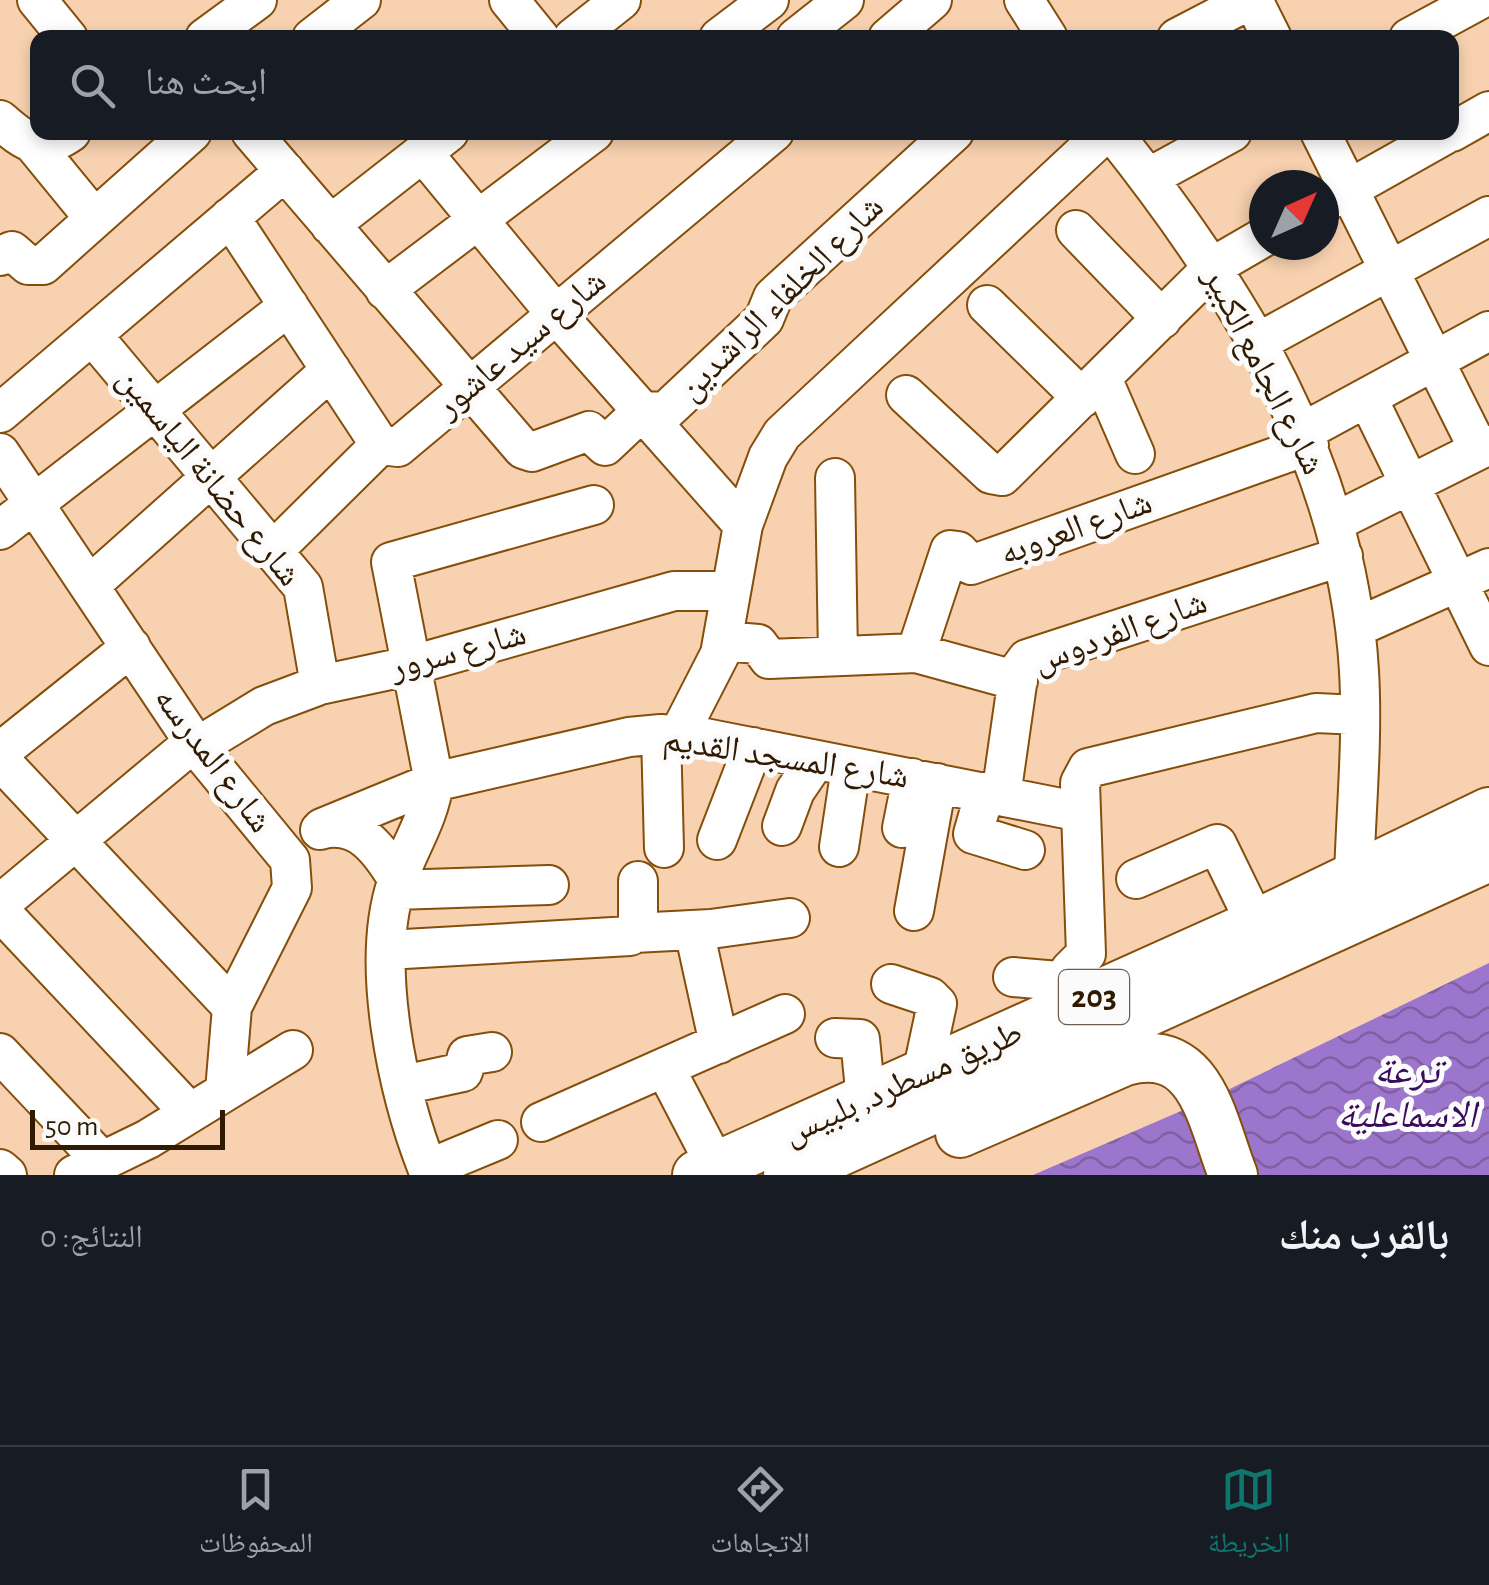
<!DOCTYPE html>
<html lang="ar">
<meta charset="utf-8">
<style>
body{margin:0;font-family:"Alegreya Sans","Noto Naskh Arabic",sans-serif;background:#242831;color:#f1f3f6;direction:rtl}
.compass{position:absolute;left:1249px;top:170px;width:90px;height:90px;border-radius:50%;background:#171b24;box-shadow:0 5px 15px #0003;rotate:45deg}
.scale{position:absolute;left:30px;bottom:25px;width:195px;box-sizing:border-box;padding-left:10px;border:5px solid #311a02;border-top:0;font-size:28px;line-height:35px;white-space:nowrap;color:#311a02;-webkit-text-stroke:8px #fbfbfb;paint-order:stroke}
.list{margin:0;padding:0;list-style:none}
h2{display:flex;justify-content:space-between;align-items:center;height:130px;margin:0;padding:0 40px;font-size:42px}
h2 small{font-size:32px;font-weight:400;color:#9ea1a6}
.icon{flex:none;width:55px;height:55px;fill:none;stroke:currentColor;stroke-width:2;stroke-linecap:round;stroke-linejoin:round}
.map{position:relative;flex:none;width:1489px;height:1175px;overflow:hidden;direction:ltr}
.search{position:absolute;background:#171b24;box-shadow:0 5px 15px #0003;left:30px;right:30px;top:30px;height:110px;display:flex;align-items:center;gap:25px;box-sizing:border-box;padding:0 35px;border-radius:20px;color:#9ea1a6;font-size:38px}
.sheet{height:270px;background:#171b24}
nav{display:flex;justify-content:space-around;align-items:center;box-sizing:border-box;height:140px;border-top:2px solid #363941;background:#171b24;font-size:28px;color:#9ea1a6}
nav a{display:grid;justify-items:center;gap:5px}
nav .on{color:#0f766e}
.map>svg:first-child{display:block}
.water{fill:url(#water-waves)}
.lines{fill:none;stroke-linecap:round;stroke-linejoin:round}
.minor-casing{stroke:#854e0b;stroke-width:42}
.major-casing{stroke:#854e0b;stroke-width:52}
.minor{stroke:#fff;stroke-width:38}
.major{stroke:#fff;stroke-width:48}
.labels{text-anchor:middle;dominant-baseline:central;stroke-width:10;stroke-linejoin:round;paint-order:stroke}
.shield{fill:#fbfbfb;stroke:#6e5e4d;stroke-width:2.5}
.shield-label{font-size:32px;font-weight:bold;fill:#311a02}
.street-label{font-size:35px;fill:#311a02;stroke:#fbfbfb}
.water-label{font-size:38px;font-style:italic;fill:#380c5b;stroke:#fbfbfb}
</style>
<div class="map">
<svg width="1489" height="1175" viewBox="0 0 1489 1175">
<defs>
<pattern id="water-waves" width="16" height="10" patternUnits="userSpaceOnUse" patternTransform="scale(2.5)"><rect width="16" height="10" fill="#9c75cc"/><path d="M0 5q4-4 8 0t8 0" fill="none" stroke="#805fa3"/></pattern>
</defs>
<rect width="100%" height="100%" fill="#f8d2b0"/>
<path class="water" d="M1489,963V1175H1033L1211,1098Z"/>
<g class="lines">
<g class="minor-casing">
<path id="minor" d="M37,0L68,38
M509,0L540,38
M1024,0L1048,38
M1253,0L1272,38
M205,38L257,0
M312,38L361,0
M573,38L621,0
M719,38L769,0
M796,38L844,0
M888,38L932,0
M1177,38L1250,0
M1409,38L1479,0
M0,120C26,143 40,154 71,132
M251,132L523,449L532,452L589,431L605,446L641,412L666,411L764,319L773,297L954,132
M1112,132C1238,290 1347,463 1359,671C1363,739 1356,809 1354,877
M1320,132L1479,450
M1452,132L1489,111
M35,146L94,218
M423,153L556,314L743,525L720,654L679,734
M1148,178L1232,132
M1324,203L1450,132
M230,217L380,445
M330,225L449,132
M1076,230L1162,319
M0,256L12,251L28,265H43L192,132
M385,290L594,132
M987,305L1082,398
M92,335L303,587L320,685
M1257,343L1489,216
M1102,378L1135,454
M906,395L991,474L1002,476L1214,266L1264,237
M1367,397L1489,646
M0,413L285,171
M1303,432L1489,331
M0,453L197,747L290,860L292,888L232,1007L225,1091
M835,478L838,656
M1335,522L1489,445
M743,525L768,457L782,434L1106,132
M0,530L289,306
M274,550L380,445L398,447L774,132
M90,585L331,370
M1355,628L1489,568
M723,641L758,644L769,659L916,653L1018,681
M916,653L950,550L958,551L971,565L1309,445
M661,734L664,848
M197,747L264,706L320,685L409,666L674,591H731
M0,752L131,647
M0,760L232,1007
M985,792L973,834L1025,850
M1001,796L1019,670L1027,659L1343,556
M782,826L795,791L816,760
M322,828L434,782L629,737L661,734L705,738L1081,812
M902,828L912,778
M320,830C358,819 380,850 398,880
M717,840L753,747
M839,847L851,767
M1136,879L1217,844L1256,924
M395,890L549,885
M0,904L194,742
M0,911L190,1113
M914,911L937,783
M694,930L719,1044
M634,933L711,929L790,918
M387,950L630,936L638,925V881
M1013,977L1070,982
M891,984L930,997L937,1004L922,1074
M1070,1007V970L1086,954L1080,783L1088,768L1316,713L1359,715
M835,1038L860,1039L866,1100
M0,1053L102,1161
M665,1068L716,1166
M403,1085L463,1072L467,1056L492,1052
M541,1122L785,1014
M0,1169L7,1175
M428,1169L498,1140
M74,1175L148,1139L293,1050
M430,1175C398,1096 369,964 397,882C409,847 429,819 434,782L391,562L594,505"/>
</g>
<g class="major-casing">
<path id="major" d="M960,1133L1125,1061C1202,1041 1211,1119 1233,1175
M697,1175L1256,924L1489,812
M788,1175L1489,857"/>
</g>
<use href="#minor" class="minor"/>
<use href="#major" class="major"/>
</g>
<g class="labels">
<rect class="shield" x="1059" y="970" width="70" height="54" rx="8"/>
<g class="shield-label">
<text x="1094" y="997">203</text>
</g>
<g class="street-label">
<text transform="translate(781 298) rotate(-45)">شارع الخلفاء الراشدين</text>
<text transform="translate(521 344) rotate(-40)">شارع سيد عاشور</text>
<text transform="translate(1264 371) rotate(63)">شارع الجامع الكبير</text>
<text transform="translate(209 477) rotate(51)">شارع حضانة الياسمين</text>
<text transform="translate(1076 528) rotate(-20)">شارع العروبه</text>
<text transform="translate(1120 632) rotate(-20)">شارع الفردوس</text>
<text transform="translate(458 651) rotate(-15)">شارع سرور</text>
<text transform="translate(786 758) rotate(9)">شارع المسجد القديم</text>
<text transform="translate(213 760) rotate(53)">شارع المدرسه</text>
<text transform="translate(903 1083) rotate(-24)">طريق مسطرد, بلبيس</text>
</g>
<g class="water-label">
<text x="1407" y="1072">ترعة<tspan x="1407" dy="44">الاسماعلية</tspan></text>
</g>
</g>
</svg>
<svg class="compass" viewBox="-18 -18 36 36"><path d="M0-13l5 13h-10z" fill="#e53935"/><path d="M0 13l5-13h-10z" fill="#9ea1a6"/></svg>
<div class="scale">50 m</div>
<div class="search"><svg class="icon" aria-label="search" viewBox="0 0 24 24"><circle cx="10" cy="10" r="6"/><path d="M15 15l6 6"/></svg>ابحث هنا</div>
</div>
<section class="sheet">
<h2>بالقرب منك<small>النتائج: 0</small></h2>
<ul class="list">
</ul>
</section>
<nav>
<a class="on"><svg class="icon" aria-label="map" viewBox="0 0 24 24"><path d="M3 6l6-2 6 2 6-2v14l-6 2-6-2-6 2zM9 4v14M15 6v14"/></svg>الخريطة</a>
<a><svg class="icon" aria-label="directions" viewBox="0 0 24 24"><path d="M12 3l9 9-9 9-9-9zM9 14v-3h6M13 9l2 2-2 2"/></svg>الاتجاهات</a>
<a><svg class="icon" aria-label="saved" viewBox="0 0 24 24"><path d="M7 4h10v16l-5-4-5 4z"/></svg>المحفوظات</a>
</nav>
